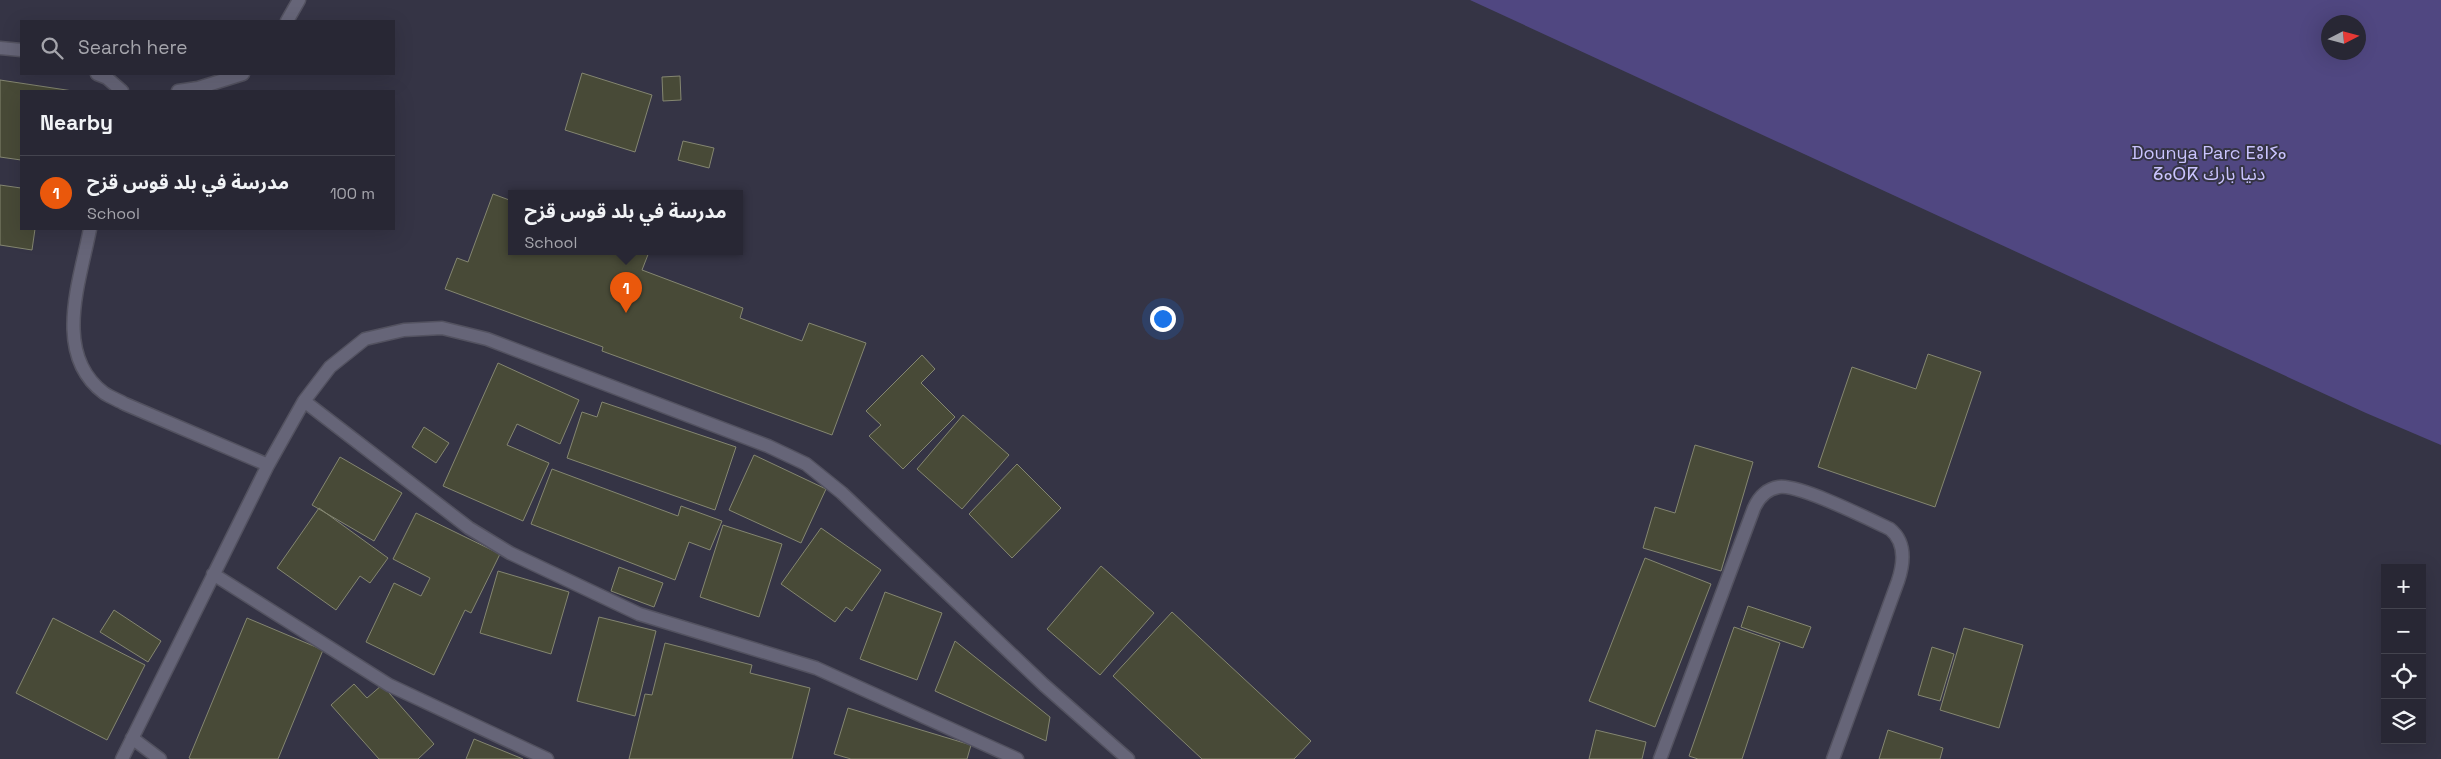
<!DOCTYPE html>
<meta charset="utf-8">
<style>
body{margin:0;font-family:"Space Grotesk","Noto Sans Arabic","Noto Sans Tifinagh",sans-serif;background:#302f3c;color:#f1f3f6}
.controls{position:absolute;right:15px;bottom:15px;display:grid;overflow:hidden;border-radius:0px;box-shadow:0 5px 20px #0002}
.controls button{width:45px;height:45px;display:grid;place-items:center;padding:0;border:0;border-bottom:1px solid #44444f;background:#282734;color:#f1f3f6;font:25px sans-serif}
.compass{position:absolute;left:2321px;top:15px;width:45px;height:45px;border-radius:50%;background:#282734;box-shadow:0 5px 20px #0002;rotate:84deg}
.you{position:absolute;left:1162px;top:318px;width:18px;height:18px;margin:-12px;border:4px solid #fff;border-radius:50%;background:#1a73e8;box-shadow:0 0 0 8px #1a73e833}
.badge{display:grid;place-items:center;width:32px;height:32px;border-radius:50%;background:#ea580c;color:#fff;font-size:16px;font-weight:700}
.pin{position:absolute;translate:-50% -41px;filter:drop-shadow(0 1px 2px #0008)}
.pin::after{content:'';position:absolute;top:26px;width:18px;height:15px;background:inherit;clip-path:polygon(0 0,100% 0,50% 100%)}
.popup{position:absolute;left:508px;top:190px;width:235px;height:65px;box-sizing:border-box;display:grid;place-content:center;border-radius:0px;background:#282734;filter:drop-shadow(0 1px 4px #0005);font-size:16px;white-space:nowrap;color:#a5a5ac}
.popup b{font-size:19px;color:#f1f3f6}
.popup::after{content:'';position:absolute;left:50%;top:100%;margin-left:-10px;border:10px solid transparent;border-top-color:#282734}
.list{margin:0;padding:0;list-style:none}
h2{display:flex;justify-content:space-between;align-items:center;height:65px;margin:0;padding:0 20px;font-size:21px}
h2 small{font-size:16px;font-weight:400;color:#a5a5ac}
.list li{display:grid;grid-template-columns:32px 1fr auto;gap:15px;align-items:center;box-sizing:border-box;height:75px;padding:0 20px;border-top:1px solid #44444f}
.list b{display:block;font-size:19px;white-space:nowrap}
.list p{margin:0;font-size:16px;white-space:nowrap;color:#a5a5ac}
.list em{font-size:16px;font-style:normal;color:#a5a5ac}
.icon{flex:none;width:28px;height:28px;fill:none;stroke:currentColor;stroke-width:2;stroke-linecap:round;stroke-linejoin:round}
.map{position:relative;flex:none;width:2441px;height:759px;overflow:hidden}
.search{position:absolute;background:#282734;box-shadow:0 5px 20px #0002;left:20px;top:20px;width:375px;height:55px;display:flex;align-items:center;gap:12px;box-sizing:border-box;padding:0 18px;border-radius:0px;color:#a5a5ac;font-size:19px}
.panel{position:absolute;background:#282734;box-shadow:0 5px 20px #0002;left:20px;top:90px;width:375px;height:140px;border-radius:0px}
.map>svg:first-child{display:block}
.green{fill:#504781;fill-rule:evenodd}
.building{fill:#484a37;stroke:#848671}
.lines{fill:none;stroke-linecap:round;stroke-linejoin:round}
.street-casing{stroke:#535260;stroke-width:15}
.street{stroke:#666578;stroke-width:12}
.labels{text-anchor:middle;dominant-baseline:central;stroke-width:4;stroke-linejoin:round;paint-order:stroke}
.park-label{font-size:18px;fill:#cac4fe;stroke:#353445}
</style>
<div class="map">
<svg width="2441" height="759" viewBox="0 0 2441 759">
<rect width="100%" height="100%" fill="#353445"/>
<path class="green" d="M1470,0H2441V445L2366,413ZM2328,22H2358V52H2328Z"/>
<path class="building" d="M582,73L652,95L635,152L565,130Z
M680,76L681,100L663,101L662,77Z
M0,80L73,91H21V160L0,157Z
M683,141L714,148L709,168L678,160Z
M0,185L21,188V229H35L32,250L0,245Z
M493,194L512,201V252H649L642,270L743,308L740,318L802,341L809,323L866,343L832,435L602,351L603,347L445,289L457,258L468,262Z
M1928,354L1981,372L1935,507L1818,467L1852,367L1916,389Z
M922,355L935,369L921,383L955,417L903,469L869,436L881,425L866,411Z
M498,363L579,400L560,444L517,424L507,445L549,463L523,521L443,486Z
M602,402L736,447L715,510L567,458L582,412L597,417Z
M963,415L1009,455L962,509L917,469Z
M424,427L449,443L436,463L412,447Z
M1695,445L1753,462L1721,571L1643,548L1655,507L1675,513Z
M754,455L826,489L801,543L729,510Z
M340,457L402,493L374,541L312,505Z
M1017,464L1061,508L1012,558L969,514Z
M552,469L678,516L681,506L722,521L710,550L689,542L675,580L531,524Z
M319,508L388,558L370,583L360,576L336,610L277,568Z
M416,513L500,554L471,613L465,610L434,675L366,642L394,583L421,596L430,578L393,559Z
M723,525L782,544L759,617L700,597Z
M821,528L881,570L852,611L846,607L835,622L781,584Z
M1645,558L1711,584L1655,727L1589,701Z
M1101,566L1154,613L1100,675L1047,629Z
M619,567L663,583L654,607L611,591Z
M498,571L569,592L551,654L480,633Z
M885,592L942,613L917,680L860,659Z
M1748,606L1811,627L1803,648L1741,627Z
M114,610L161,641L148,662L100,632Z
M1172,612L1311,741L1294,759H1202L1113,676Z
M599,617L656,631L635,716L577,701Z
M53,618L145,665L107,740L16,693Z
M247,618L323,650L278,759H191L189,758Z
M1734,627L1780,643L1742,759H1698L1689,756Z
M1964,628L2023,645L1999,728L1940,710Z
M955,641L1050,717L1046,741L935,691Z
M665,643L752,665L750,673L810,688L792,759H629L645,694L652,695Z
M1932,647L1954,654L1940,701L1918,695Z
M354,684L367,698L382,685L434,744L418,759H379L331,705Z
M848,708L971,745L967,759H851L834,754Z
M1596,730L1646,742L1642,759H1589Z
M1888,730L1943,748L1940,759H1879Z
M474,739L523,759H466Z"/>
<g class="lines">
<g class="street-casing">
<path id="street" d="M287,21L299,0
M0,48L21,50
M97,74L107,78L122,91
M178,91L198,88L243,74
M90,229C80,281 52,354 104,393C110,397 118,400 125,404L268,465
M304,401L469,528L510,553L639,614L816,668L1017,759
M213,574L389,685L547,759
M132,738L160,759
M122,759L268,465L304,401L330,367L365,339L404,330L442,328L487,339L768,446L806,464L842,493L1044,685L1128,759
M1660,759L1754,508C1759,497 1766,489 1779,487C1799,484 1869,519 1890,529C1906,542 1904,563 1898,581L1833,759"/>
</g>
<use href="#street" class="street"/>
</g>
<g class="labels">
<g class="park-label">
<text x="2209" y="152">Dounya Parc ⴹⵓⵏⵢⴰ<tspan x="2209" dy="21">ⵒⴰⵔⴽ دنيا بارك</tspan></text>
</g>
</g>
</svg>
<div class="controls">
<button>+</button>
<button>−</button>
<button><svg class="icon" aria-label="locate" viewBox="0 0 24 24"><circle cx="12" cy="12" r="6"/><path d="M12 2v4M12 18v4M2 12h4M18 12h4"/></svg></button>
<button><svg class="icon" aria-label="layers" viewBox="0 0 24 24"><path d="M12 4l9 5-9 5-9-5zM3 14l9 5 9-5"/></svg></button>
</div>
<svg class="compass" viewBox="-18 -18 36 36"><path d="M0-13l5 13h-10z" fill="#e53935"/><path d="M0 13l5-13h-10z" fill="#a5a5ac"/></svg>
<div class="you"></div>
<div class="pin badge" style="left:626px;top:313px">1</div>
<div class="popup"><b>مدرسة في بلد قوس قزح</b>School</div>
<div class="search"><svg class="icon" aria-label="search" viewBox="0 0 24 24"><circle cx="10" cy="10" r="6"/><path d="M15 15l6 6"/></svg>Search here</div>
<section class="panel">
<h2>Nearby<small></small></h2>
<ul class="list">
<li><span class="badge">1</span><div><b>مدرسة في بلد قوس قزح</b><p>School</p></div><em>100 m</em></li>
</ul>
</section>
</div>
